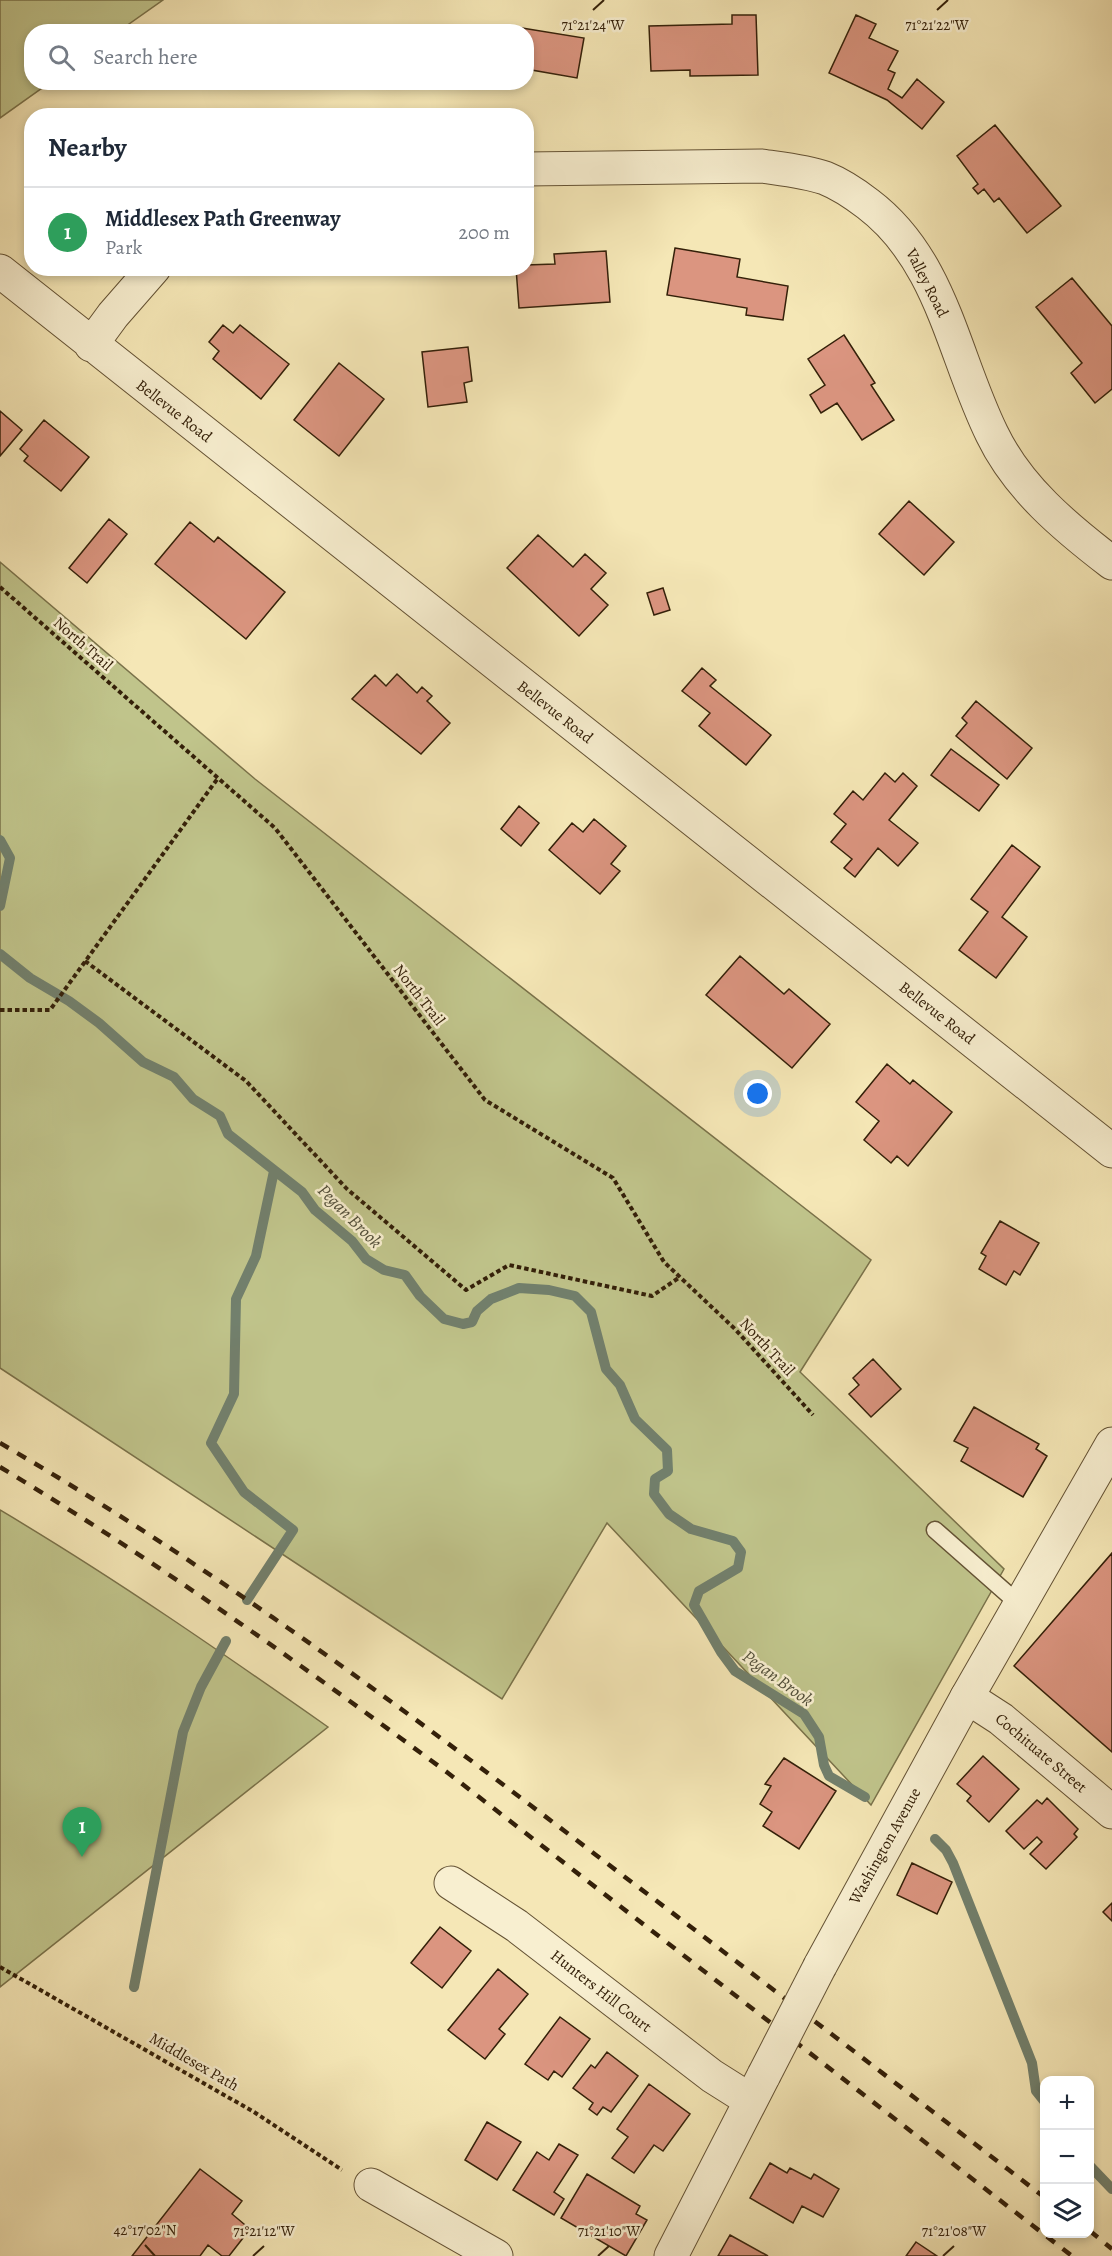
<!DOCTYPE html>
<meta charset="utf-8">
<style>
body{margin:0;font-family:Alegreya,serif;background:#f6f6f7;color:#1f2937}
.controls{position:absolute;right:18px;bottom:18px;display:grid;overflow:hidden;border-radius:12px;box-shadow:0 3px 9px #0003}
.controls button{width:54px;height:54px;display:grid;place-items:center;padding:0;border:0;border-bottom:2px solid #e0e1e3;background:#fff;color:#1f2937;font:30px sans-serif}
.you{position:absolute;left:758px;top:1094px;width:21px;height:21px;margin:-15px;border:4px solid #fff;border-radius:50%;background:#1a73e8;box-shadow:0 0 0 9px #1a73e833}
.badge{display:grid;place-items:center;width:39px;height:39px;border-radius:50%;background:#8f2418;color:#fff;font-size:20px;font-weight:700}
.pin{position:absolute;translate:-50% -50px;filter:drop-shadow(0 2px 3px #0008)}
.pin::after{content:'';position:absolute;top:32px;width:21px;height:18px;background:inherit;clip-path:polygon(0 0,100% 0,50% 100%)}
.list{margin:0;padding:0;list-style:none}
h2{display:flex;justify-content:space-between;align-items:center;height:78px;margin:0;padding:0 24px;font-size:26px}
h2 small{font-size:20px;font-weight:400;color:#747a83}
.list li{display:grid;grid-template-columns:39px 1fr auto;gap:18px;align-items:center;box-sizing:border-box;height:90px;padding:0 24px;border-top:2px solid #e0e1e3}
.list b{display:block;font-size:22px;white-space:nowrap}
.list p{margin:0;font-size:20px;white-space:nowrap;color:#747a83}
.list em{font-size:20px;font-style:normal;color:#747a83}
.icon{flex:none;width:33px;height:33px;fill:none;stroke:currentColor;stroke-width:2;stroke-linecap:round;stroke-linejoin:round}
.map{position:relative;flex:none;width:1112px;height:2256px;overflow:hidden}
.search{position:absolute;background:#fff;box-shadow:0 3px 9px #0003;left:24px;top:24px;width:510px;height:66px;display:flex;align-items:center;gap:15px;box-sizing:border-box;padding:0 21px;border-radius:24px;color:#747a83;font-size:22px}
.panel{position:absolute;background:#fff;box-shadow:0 3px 9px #0003;left:24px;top:108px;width:510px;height:168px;border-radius:24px}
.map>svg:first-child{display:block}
.green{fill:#c0c48b;stroke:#7a724a;stroke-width:1.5}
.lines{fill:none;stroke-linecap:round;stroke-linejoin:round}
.stream{stroke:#72806d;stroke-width:10}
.building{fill:#db9580;stroke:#342009;stroke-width:1.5}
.service-casing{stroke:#645234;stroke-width:19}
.minor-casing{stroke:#645234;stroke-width:35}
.tertiary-casing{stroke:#645234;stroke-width:35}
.path{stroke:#342009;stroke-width:4;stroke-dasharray:4.5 3;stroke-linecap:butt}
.service{stroke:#f8efd0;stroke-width:16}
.minor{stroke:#f8efd0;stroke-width:33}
.tertiary{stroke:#f8efd0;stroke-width:33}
.rail{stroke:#342009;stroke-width:4.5;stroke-dasharray:10 10;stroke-linecap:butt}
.tertiary-bridge-casing{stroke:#645234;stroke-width:35;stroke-linecap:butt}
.tertiary-bridge{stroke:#f8efd0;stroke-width:33}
.ticks{fill:none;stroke:#342009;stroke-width:2}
.labels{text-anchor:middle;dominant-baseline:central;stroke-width:5;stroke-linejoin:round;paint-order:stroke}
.street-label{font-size:16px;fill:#342009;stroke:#f8efd0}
.water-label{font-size:18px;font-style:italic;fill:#53503b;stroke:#f8efd0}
.ticks-label{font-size:15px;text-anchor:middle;fill:#342009;stroke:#f8efd0;stroke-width:5;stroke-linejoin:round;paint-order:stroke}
</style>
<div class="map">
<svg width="1112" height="2256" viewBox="0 0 1112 2256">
<rect width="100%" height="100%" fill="#f5e7b6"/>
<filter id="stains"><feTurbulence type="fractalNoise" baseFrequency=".00333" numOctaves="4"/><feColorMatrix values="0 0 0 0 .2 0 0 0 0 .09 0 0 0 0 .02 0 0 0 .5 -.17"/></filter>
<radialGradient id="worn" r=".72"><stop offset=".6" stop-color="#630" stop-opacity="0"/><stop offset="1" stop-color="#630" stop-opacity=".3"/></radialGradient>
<path class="green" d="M0,0H163L119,31L32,32V82L49,83L0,118Z
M0,562L255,779L871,1260L800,1372L1004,1569L871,1805L607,1523L502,1699L0,1368Z
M0,1510C113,1577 221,1652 328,1727L0,1987Z"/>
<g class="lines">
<path class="stream" d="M0,840L10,858L0,906
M0,954L30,978L69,1001L99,1023L143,1062L174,1077L193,1099L220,1116L228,1134L302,1192L315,1210L352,1241L366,1259L384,1270L405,1275L420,1296L444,1319L463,1324L472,1322L477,1311L491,1299L519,1288L549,1290L575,1296L591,1312L606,1369L620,1385L635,1419L667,1450L668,1471L655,1479L654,1494L669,1514L691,1529L733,1541L741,1552L738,1568L699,1591L694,1605L721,1652L735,1671L804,1714L819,1737L824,1765L829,1776L865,1797
M247,1600L293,1530L244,1492L211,1443L234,1394L236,1299L256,1256L274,1171
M935,1839L946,1850L953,1863L1032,2063L1036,2091L1044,2101
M134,1987L183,1732L201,1687L226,1641
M1090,2166L1112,2189"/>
</g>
<path class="building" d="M732,15H756L758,75L690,76V70L651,71L649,26L732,24Z
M856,15L876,24L869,38L898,51L888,70L895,73L888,89L902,98L917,79L944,102L922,129L887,100L829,73Z
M387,25L388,32H344Z
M461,25L501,32H460Z
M522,28L584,38L577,78L526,69V32H521Z
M299,82H343V86L323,89L322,83L299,86Z
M995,125L1061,206L1027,233L999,198L994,202L984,189L978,194L973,188L978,184L957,156Z
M675,248L740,259L737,277L788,286L783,320L746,315L747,308L667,295Z
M606,251L610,302L519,308L516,268H526V265L555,264L554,254Z
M1072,278L1112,326V389L1095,403L1071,373L1082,363L1036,307Z
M223,325L233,333L240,325L289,364L261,399L213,359L219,351L209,342Z
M844,335L875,383L871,385L894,420L862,440L837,403L821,413L810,395L825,385L808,359Z
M468,347L472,381L464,383L467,402L428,407L422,352Z
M339,363L384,399L339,456L294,420Z
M0,411L22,430L0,456Z
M44,420L89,457L61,491L24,461L28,456L20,449Z
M909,501L954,542L924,575L879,534Z
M109,519L127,534L87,583L69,568Z
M190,522L214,542L218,537L285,592L246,639L155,564Z
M538,535L573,567L585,554L606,573L591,589L608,605L579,636L507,568Z
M663,588L670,610L654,615L647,593Z
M702,668L716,680L710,686L771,735L746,765L699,726L710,713L682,691Z
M397,674L417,693L422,687L432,696L427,701L450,723L421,754L352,699L375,675L386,686Z
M976,701L1032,748L1007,779L956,736L967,723L962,718Z
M951,749L999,785L979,811L931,775Z
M885,773L895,782L903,773L917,786L889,820L918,843L898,866L878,848L855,877L844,868L852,859L831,842L846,824L834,814L853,791L863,800Z
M519,806L539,823L521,846L501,829Z
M594,819L626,846L611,864L620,871L600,894L549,850L572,823L583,832Z
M1012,845L1040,867L1002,917L1027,937L996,978L959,950L988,912L971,899Z
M740,956L784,994L789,989L830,1024L792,1068L706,995Z
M887,1064L910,1084L913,1080L952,1112L908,1166L897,1156L891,1163L864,1140L879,1121L856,1102Z
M1000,1221L1039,1243L1020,1275L1014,1271L1006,1285L979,1269L986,1256L981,1253Z
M873,1359L901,1389L871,1417L849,1394L859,1385L853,1378Z
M974,1407L1039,1444L1036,1449L1047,1456L1023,1497L961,1461L968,1448L954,1441Z
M1112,1553V1752L1014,1666Z
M983,1756L1019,1789L989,1822L967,1801L971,1796L957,1784Z
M784,1758L836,1791L799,1849L763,1826L772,1812L760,1804L771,1786L765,1784Z
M1047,1798L1078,1829L1074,1834L1077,1837L1046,1869L1030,1854L1042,1842L1037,1837L1024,1849L1006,1831L1037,1800L1042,1804Z
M912,1863L952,1882L937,1914L897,1895Z
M1112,1903V1921L1103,1912Z
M440,1927L471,1951L442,1988L411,1963Z
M498,1969L528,1994L499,2029L505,2034L485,2059L448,2030Z
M560,2017L590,2039L562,2077L554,2071L548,2080L525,2064Z
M607,2052L638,2076L611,2112L603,2107L597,2115L589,2109L593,2103L573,2088L591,2065L595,2068Z
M649,2084L690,2114L663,2151L654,2145L634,2173L612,2158L628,2137L617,2129Z
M487,2122L521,2142L497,2180L465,2160Z
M559,2144L578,2155L554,2192L564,2199L554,2215L513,2190L537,2152L549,2160Z
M770,2163L787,2173L790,2168L811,2179L814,2174L839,2189L823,2217L802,2206L793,2223L750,2198Z
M200,2169L242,2201L232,2214L250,2229L229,2256H222L208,2245L200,2256H132Z
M587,2174L640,2206L636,2214L647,2220L626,2256L561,2218Z
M730,2235L768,2256H718Z
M916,2242L937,2256H906Z"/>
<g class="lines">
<g class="service-casing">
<path id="service" d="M935,1530L1020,1605"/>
</g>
<g class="minor-casing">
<path id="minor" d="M526,169L762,166C783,169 805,171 825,178C840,184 855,194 868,204C942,260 953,355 992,434C1018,488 1065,527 1112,563
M0,271L1112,1151
M91,345L113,315L154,268
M967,1697L1001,1719L1112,1812
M451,1883L517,1926L712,2076L750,2100
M371,2185L496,2256"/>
</g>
<g class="tertiary-casing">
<path id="tertiary" d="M820,1966L967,1697L1112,1444
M671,2256L764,2075"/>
</g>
<path class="path" d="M0,587L275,828L485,1100L613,1178L664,1262L735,1329L813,1415
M85,961L246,1081L347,1189L466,1290L509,1265L652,1296L680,1277
M0,1010H50L218,778
M0,1967L254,2112L342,2170"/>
<use href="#service" class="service"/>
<use href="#minor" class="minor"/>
<use href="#tertiary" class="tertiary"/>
<path class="rail" d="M0,1443C217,1569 418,1719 617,1871C760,1979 902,2088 1044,2197
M0,1467C156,1561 302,1665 448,1773L1072,2256
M1090,2231L1112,2249"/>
<g class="tertiary-bridge-casing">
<path id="tertiary-bridge" d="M764,2075L820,1966"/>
</g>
<use href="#tertiary-bridge" class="tertiary-bridge"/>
</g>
<path class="ticks" d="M593,10L604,0M937,10L948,0M145,2245L155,2256M253,2256L264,2246M598,2256L609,2246M943,2256L954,2246"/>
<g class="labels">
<g class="street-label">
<text transform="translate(927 283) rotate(63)">Valley Road</text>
<text transform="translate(174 411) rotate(38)">Bellevue Road</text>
<text transform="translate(83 644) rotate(41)">North Trail</text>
<text transform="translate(555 712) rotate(38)">Bellevue Road</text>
<text transform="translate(419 995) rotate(52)">North Trail</text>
<text transform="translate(937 1013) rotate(38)">Bellevue Road</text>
<text transform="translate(767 1347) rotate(47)">North Trail</text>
<text transform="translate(1041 1753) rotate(40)">Cochituate Street</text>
<text transform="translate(885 1846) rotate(-61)">Washington Avenue</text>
<text transform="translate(601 1991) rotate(38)">Hunters Hill Court</text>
<text transform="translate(194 2062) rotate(30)">Middlesex Path</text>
</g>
<g class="water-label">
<text transform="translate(350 1216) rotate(45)">Pegan Brook</text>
<text transform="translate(778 1678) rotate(36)">Pegan Brook</text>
</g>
</g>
<g class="ticks-label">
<text x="593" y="30">71°21'24"W</text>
<text x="937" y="30">71°21'22"W</text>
<text x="145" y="2235">42°17'02"N</text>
<text x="264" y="2236">71°21'12"W</text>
<text x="609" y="2236">71°21'10"W</text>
<text x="954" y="2236">71°21'08"W</text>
</g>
<rect width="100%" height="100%" filter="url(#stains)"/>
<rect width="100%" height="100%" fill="url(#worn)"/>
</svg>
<div class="controls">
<button>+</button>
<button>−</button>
<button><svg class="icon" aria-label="layers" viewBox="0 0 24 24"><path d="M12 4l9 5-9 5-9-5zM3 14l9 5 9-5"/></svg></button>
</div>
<div class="you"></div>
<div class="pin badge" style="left:82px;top:1857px;background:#2e9e5b">1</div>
<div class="search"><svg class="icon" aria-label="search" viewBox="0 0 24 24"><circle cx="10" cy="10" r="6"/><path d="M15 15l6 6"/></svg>Search here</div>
<section class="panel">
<h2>Nearby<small></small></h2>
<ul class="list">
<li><span class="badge" style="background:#2e9e5b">1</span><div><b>Middlesex Path Greenway</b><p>Park</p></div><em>200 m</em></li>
</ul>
</section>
</div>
